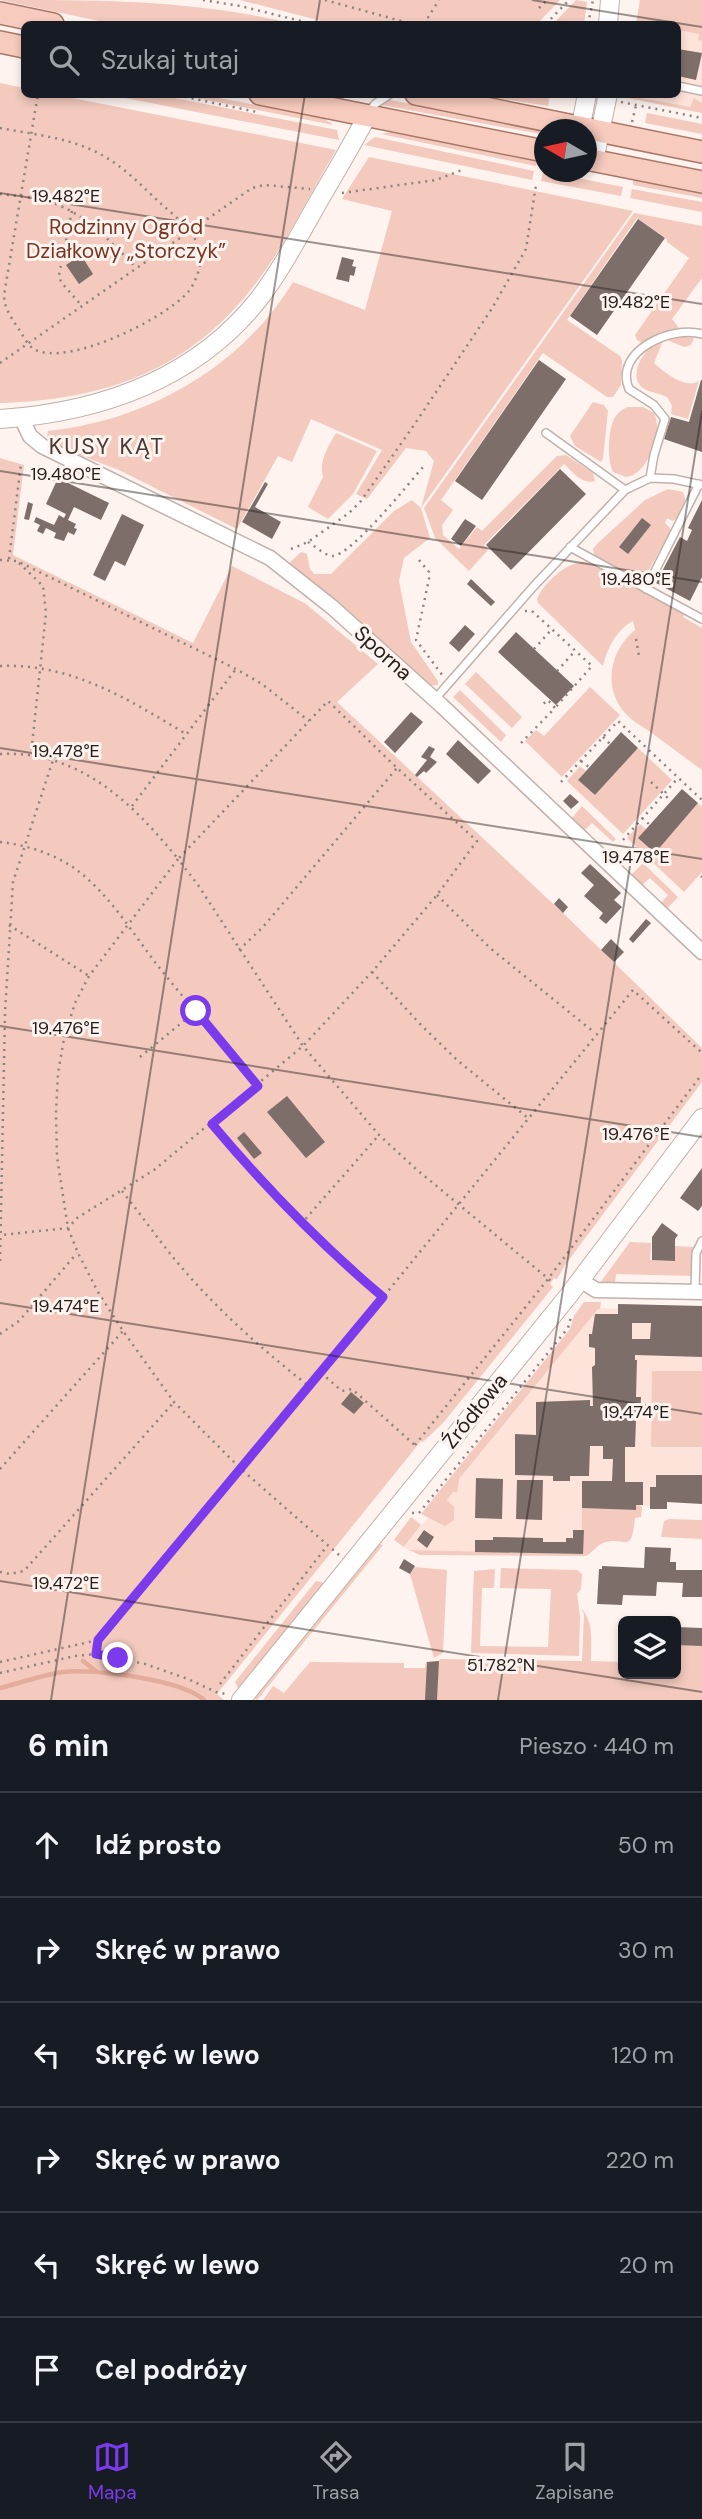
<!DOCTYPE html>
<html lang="pl">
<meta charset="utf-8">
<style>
body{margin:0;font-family:"DM Sans",sans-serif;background:#242831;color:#f1f3f6}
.controls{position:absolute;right:21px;bottom:21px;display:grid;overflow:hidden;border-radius:10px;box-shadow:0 4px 10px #0003}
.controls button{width:63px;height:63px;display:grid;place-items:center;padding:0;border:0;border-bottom:2px solid #363941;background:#171b24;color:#f1f3f6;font:35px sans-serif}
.compass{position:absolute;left:534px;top:119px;width:63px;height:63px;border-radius:50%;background:#171b24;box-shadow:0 4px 10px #0003;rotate:279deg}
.stop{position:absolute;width:21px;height:21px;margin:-16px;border:5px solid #7c3aed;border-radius:50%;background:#fff}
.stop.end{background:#7c3aed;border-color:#fff;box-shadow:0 2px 7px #0008}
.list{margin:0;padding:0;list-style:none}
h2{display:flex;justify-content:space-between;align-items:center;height:91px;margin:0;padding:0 28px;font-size:30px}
h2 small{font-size:23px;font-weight:400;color:#9ea1a6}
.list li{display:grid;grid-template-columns:46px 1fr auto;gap:21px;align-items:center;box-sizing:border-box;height:105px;padding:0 28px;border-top:2px solid #363941}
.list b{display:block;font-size:26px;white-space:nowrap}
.list em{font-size:23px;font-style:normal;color:#9ea1a6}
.icon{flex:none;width:38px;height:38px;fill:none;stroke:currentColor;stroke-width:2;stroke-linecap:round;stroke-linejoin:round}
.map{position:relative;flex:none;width:702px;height:1700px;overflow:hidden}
.search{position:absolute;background:#171b24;box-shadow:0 4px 10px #0003;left:21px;right:21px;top:21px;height:77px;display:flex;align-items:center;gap:18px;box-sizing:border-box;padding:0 24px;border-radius:10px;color:#9ea1a6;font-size:26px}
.sheet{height:721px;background:#171b24}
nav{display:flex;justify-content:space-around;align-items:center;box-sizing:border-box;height:98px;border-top:2px solid #363941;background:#171b24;font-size:19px;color:#9ea1a6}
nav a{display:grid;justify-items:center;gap:4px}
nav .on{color:#7c3aed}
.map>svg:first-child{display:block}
.built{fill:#fee3db}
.green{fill:#f3cabd}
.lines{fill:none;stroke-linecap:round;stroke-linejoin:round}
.stream{stroke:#e3ac9b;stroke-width:4.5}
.building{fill:#7e6e69;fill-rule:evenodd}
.service-casing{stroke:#c2b1ab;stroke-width:10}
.minor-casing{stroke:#c2b1ab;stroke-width:17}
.tertiary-casing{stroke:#c2b1ab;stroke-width:20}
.primary-casing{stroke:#a97767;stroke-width:24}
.path{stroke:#8b837f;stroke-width:2.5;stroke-dasharray:2 5;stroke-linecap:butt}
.service{stroke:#fff;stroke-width:7}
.minor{stroke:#fff;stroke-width:14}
.tertiary{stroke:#fff;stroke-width:18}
.primary{stroke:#f7cbbd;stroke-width:21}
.route{stroke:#7c3aed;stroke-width:9}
.ticks{fill:none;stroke:#231d1a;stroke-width:2;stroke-opacity:0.45}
.labels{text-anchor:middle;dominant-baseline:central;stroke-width:6;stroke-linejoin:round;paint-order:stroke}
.park-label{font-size:21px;fill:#783621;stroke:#fef3ef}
.street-label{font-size:21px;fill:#231d1a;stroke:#fef3ef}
.neighbourhood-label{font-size:23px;letter-spacing:2px;fill:#473934;stroke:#fef3ef}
.ticks-label{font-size:18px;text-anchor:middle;fill:#231d1a;stroke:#fef3ef;stroke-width:6;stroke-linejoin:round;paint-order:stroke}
</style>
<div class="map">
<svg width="702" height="1700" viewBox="0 0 702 1700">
<rect width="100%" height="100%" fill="#fef3ef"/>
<path class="built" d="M640,0H702V113L623,97V94H678V24H636Z
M618,1304L702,1306V1488H650V1506L636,1505L584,1529L583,1554L409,1550L404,1547L598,1308L617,1309Z"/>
<path class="green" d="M0,0C104,0 193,0 295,24H113Z
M240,0H560L537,24H333Z
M576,0L587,2L584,24H553Z
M640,0H702V41L698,40L699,34L678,30V24H636Z
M0,83L24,88V94L57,95L336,150C310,194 287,242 256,283C190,370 106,400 0,403Z
M110,95H159L337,130L339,140Z
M182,95H203L324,118L333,125Z
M478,95H550L548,106Z
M623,95H643L642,98L690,107L694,98L702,103V113L623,97Z
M390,100L542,129L541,134L381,105Z
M647,113L702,124V134L645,123Z
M391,132L537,161L536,166L381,134Z
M375,137L534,171L532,180L364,145Z
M369,157L633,211L421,508L430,538L404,558L399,581L411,642L438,681V685L429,686L397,655L288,564L301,552L307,554L310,569L314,574H331L394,511L412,500L421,508L434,461L426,451L406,448L367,499L356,494L382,450L311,419L292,462L278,456L237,529L119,470L72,452C64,445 55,447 47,437L48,431C146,421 241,368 293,282L365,310L392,211L342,199Z
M543,171L623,187L621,196L541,181Z
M633,180L702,194V198L633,185Z
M632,189L702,202V212L630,198Z
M634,213L702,226V278L672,319L679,328L659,333L642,343L637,340L635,335L689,258L667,242V239L637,218L567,320L620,356L622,360L621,385L613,397H607L543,353L441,500L453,510L442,525L443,535L459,549L477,527L482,531L557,456L566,455L593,473L595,481C582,485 573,472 564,464L484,545L488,550L469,571L435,538L424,508Z
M678,335L694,338L691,345L684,347L667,340L662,343L654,363C664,372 686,390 699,381L688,419L671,414L672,406L668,398C661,393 650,393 643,388C628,377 642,353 653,345C661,339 669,337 678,335Z
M593,402L604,405L608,411L603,458L601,462L575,446L570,436Z
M627,407H643L654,413C664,431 648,475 626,477L613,472C607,459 608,432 614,419C617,413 622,410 627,407Z
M336,433L377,451L353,494L328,519L308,507L323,477C318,462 329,445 336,433Z
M0,458L24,465L13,555L193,643L232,566L306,604L378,664L337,702L563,913L702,1048V1082L565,1265L557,1279L554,1278L550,1284L553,1287L443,1423L423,1442L421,1441L217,1694L224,1700H0Z
M668,489L683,492L686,502L679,517L673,521L667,518L665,523L670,528V532L645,577L635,579L595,557L593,549L597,544L645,500Z
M583,562L590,564L685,614L683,617L702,628V770C684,757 667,744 649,731C642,726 633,722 627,715C602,690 609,651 635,630L633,621C616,630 607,649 603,666L538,603L537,599C544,583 565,563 583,562Z
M476,672L522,717L512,728L465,684Z
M590,687L620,715L562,777L525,741L536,730L544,736Z
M460,690L506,735L501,742L453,697Z
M638,748L672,780L623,834L567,781L580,766L586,771L578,780L595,795Z
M698,803L702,807V872L684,892L627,838L640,824L646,829L655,852Z
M582,806L616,839L613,842L592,823L584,831L571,819Z
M643,863L678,897L667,909L661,903L668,895L650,878L642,885L631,875Z
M630,1242L651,1243L650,1260H673L674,1246L694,1247L692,1276L616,1274L615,1283H600Z
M584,1302H601L600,1309H598L459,1479L457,1492H453L447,1500L454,1507V1520L445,1526L421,1514L570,1329L574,1316Z
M652,1371H702V1447H651Z
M636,1505L642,1506L641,1517L635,1518C631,1557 626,1535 603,1543C597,1545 592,1553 586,1556L420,1555L409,1550L582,1554V1508L635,1510Z
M411,1517L421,1525L404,1547L394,1540Z
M669,1519L702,1520V1539L661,1537L664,1521Z
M378,1543L383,1545L257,1700L253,1698Z
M415,1567L447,1570L443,1653L434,1658L410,1574Z
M501,1568L577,1570L582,1574L581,1589L577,1594L580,1616L579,1656L471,1653L474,1571L495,1569L494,1588H482L480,1646L548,1647L551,1589L500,1588Z
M316,1581L325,1583L239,1690L235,1682Z
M581,1608C594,1621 591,1643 591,1661L623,1662V1674H676V1645H702V1700H263L273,1686L284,1693L310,1662L404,1663V1668H425L426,1662L439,1661L440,1659L582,1661L584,1614Z"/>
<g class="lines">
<path class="stream" d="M83,1661L96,1671
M0,1688C21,1683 42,1675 63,1672C92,1668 183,1680 204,1700"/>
</g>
<path class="building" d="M678,49L702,53L696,80L678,76Z
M638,219L665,238L597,335L570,316Z
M81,255L93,274L79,284L66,265Z
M342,257L354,260L352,266L356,267L354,276L350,275L349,282L336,279Z
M539,360L566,379L482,500L455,481Z
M701,380H702V452L664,439L671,417L689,422Z
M560,469L586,494L511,570L486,545Z
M58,478L109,503L101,520L74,507L68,520L76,524L74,528L77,529L74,535L68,532L64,541L54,538L56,533L46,528L43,534L37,531L40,525L34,522L36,517L54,525L59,515L64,518L66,514L46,504Z
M265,482L268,484L255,507L281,522L272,539L242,522Z
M702,500V577L690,601L656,583L680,537L687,541L692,530L688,528Z
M28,502L33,504L29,520L24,519Z
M122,514L144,525L125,566L115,561L105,581L93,575Z
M642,518L651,525L628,554L619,547Z
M465,519L476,526L461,546L451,539Z
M471,579L495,602L491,606L467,584Z
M465,625L475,634L459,652L449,643Z
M516,632L574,686L556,705L498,652Z
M411,712L423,722L395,753L384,742Z
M621,732L638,748L595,795L578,780Z
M458,740L491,771L478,784L446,754Z
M429,746L435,749L430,757L437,762L426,773L424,771L417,777L415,775L427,760L421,757Z
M682,789L698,803L655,853L638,838Z
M570,794L579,802L571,809L563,801Z
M590,864L621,893L614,900L622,907L606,924L599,918L603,913L584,896L594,885L581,873Z
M559,898L568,907L563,913L554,904Z
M646,919L651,923L633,943L629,939Z
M611,939L624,952L614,962L601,950Z
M287,1096L325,1142L306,1158L267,1112Z
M244,1132L262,1153L254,1159L237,1138Z
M702,1168V1206L698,1211L680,1198Z
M662,1223L678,1235L675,1239V1261L652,1260V1237Z
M618,1304L702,1306V1357L635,1355V1360H637L636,1397H641L640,1420H636L635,1447H625V1482H643V1505H636V1510L582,1508V1481H612L613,1459H603V1446H590L589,1476H570V1481H553V1476L515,1475V1434L536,1435V1402L590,1400V1406H593L592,1367L595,1365V1348L589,1347V1334H592L595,1314H618ZM632,1323H651L650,1339H632Z
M351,1392L364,1403L354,1414L341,1404Z
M656,1475H702V1504L667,1502V1509H650V1487H656Z
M476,1478L503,1479L502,1519L475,1518Z
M517,1480H543L542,1520L516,1519Z
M424,1530L434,1537L427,1548L417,1540Z
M573,1530H584L583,1554L475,1552V1540H493V1537L543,1538V1542H566V1538H573Z
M645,1547L671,1548L670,1562H676V1570H702V1597H682L683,1583L657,1582L656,1596L623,1595L622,1605L597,1604L599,1569H602V1566L644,1568Z
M404,1559L415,1566L410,1574L399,1568Z
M676,1627L702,1628V1646L676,1645Z
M439,1661L437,1700H425L427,1662Z"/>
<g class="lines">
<g class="service-casing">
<path id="service" d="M678,86L702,91
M369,111L375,104L390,94
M546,433L625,490
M650,478L654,455L665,419L654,405L629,389C613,351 672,325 702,334
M570,547L702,619
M646,589L699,484
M435,699L533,587L625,490L650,478L674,479L702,485
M695,1292L696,1253L702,1241"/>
</g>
<g class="minor-casing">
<path id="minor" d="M21,417L30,436L42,446L270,558L332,607L442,706L702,952
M580,1280L596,1290L702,1292"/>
</g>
<g class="tertiary-casing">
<path id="tertiary" d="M608,24L610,0
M580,130L587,94
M594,161L608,94
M0,419C100,412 194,380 258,300C279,273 295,243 312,213C330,181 350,149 367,116
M241,1700L569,1295L702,1118"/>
</g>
<g class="primary-casing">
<path id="primary" d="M0,13L53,24
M0,42L24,47
M260,94L544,151
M416,94L702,152
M586,159L702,182"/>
</g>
<path class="path" d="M203,0L240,6L313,24
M325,0L412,24
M539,8L547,0
M424,24L439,0
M546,24L569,0
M588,24L593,0
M171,94L257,112
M621,102L702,118
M632,122L636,105
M0,128C36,135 75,138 107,158C127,170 143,187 160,203C176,217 199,234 201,257C201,267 195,284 188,292C166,318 67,368 34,349C27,345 23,335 18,328C11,317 4,308 4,295L38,94
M553,172L584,177
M342,193L436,180L462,170
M0,194C16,196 34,197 49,202C85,212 111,243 137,268
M72,211L59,275L61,282L82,306
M0,363L252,188L264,185L310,189
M308,542C315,546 324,555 332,556C351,556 409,483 423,467
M291,549L308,542L349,513L361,501L414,425L491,310L526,249L536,185
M9,559L21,464
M0,560L17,561L236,669L262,684L309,721
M419,560L429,572V579L416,640L443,676
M19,563L43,586L46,613L31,755
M525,611H532L592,666L555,708
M636,639L639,656
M534,649L552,629
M0,666C71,663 128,699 186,734
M557,671L575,651
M603,737L610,744
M521,743L555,708L548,700L542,705
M0,754C78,750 132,802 178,859L328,701L397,768L477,841L437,895L372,972L303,1046L154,1170L77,1218L68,1228L2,1235
M581,761L589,767
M561,782L618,721L702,800
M651,782L671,801
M132,806L236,669
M642,818L650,825
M623,840L678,778
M0,842C29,845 61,856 83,875C113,900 134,935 158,966C190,1006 224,1045 257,1085
M701,876L702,877
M437,895L490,948L595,1033
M9,925L89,976
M239,950L263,927L397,768
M372,972L421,1025L457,1060L528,1118
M140,1057L196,1011
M212,1124C265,1187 319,1243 382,1296
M122,1191C139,1212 155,1235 172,1256C212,1305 260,1348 310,1387
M301,1224L379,1135
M0,1261L5,1013L13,882L53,760
M0,1334L19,1321L77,1253
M321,1373L342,1391L352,1389L417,1447
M415,1445L548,1279L702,1074
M0,1469L123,1331
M412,1513H419L568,1328L571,1317
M339,1555L241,1469L174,1402L123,1331L98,1292L78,1253L68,1228L57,1157L56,1113L58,1073L64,1039L75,1003L89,976L178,859L198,885L303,1046L379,1135L416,1169L551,1281
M0,1572L10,1574L24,1571L174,1402
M96,1654L98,1640L310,1387L633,990L702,1053
M0,1662L98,1640
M0,1673L75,1656L96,1654L145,1664L188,1679L216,1692L226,1694
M220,1684L327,1546"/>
<use href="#service" class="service"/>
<use href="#minor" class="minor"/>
<use href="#tertiary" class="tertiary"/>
<use href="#primary" class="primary"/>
</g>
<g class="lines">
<path class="route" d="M118,1658L96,1654L98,1640L383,1297C320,1244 265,1187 212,1124L258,1086L196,1011"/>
</g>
<path class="ticks" d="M532,0L702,27M316,24L320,0M0,193L702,304M0,471L702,582M0,748L702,859M0,1026L702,1137M0,1303L702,1414M0,1581L702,1692M51,1700L305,94M498,1700L702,411"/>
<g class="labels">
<g class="park-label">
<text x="126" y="227">Rodzinny Ogród<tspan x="126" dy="24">Działkowy „Storczyk”</tspan></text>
</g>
<g class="street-label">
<text transform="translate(383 653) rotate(42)">Sporna</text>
<text transform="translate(475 1411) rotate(-51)">Źródłowa</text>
</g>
<g class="neighbourhood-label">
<text x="107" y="446">KUSY KĄT</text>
</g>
</g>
<g class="ticks-label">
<text x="66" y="202">19.482°E</text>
<text x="636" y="308">19.482°E</text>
<text x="66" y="480">19.480°E</text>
<text x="636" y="585">19.480°E</text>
<text x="66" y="757">19.478°E</text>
<text x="636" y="863">19.478°E</text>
<text x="66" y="1034">19.476°E</text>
<text x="636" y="1140">19.476°E</text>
<text x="66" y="1312">19.474°E</text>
<text x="636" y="1418">19.474°E</text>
<text x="66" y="1589">19.472°E</text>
<text x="501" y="1671">51.782°N</text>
</g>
</svg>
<div class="controls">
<button><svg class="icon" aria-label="layers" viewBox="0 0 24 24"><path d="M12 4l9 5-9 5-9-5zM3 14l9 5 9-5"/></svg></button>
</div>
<svg class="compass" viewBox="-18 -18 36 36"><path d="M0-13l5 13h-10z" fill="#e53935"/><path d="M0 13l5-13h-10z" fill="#9ea1a6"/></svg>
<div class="stop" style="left:196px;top:1011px"></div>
<div class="stop end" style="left:118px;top:1658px"></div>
<div class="search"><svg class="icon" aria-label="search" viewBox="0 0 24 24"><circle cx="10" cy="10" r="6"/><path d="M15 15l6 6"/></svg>Szukaj tutaj</div>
</div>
<section class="sheet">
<h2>6 min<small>Pieszo · 440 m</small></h2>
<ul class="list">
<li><svg class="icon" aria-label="ahead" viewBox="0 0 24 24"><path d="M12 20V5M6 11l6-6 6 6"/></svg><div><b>Idź prosto</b></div><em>50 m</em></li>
<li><svg class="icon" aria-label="right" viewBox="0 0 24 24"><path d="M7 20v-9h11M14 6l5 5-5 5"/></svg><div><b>Skręć w prawo</b></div><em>30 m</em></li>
<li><svg class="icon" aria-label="left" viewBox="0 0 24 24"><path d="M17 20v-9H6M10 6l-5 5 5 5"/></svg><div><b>Skręć w lewo</b></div><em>120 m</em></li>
<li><svg class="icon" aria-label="right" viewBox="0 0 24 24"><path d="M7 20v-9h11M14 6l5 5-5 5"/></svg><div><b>Skręć w prawo</b></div><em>220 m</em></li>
<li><svg class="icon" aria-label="left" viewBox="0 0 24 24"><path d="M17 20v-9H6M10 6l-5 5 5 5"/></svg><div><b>Skręć w lewo</b></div><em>20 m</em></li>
<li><svg class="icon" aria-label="arrive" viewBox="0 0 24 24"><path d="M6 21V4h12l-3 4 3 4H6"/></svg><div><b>Cel podróży</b></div></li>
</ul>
</section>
<nav>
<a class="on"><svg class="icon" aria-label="map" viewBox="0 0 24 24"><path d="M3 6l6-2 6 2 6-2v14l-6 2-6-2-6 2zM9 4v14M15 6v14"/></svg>Mapa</a>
<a><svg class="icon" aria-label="directions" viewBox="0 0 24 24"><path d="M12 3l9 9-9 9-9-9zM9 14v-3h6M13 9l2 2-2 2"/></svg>Trasa</a>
<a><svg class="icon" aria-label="saved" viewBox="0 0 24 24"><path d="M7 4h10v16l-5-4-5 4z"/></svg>Zapisane</a>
</nav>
